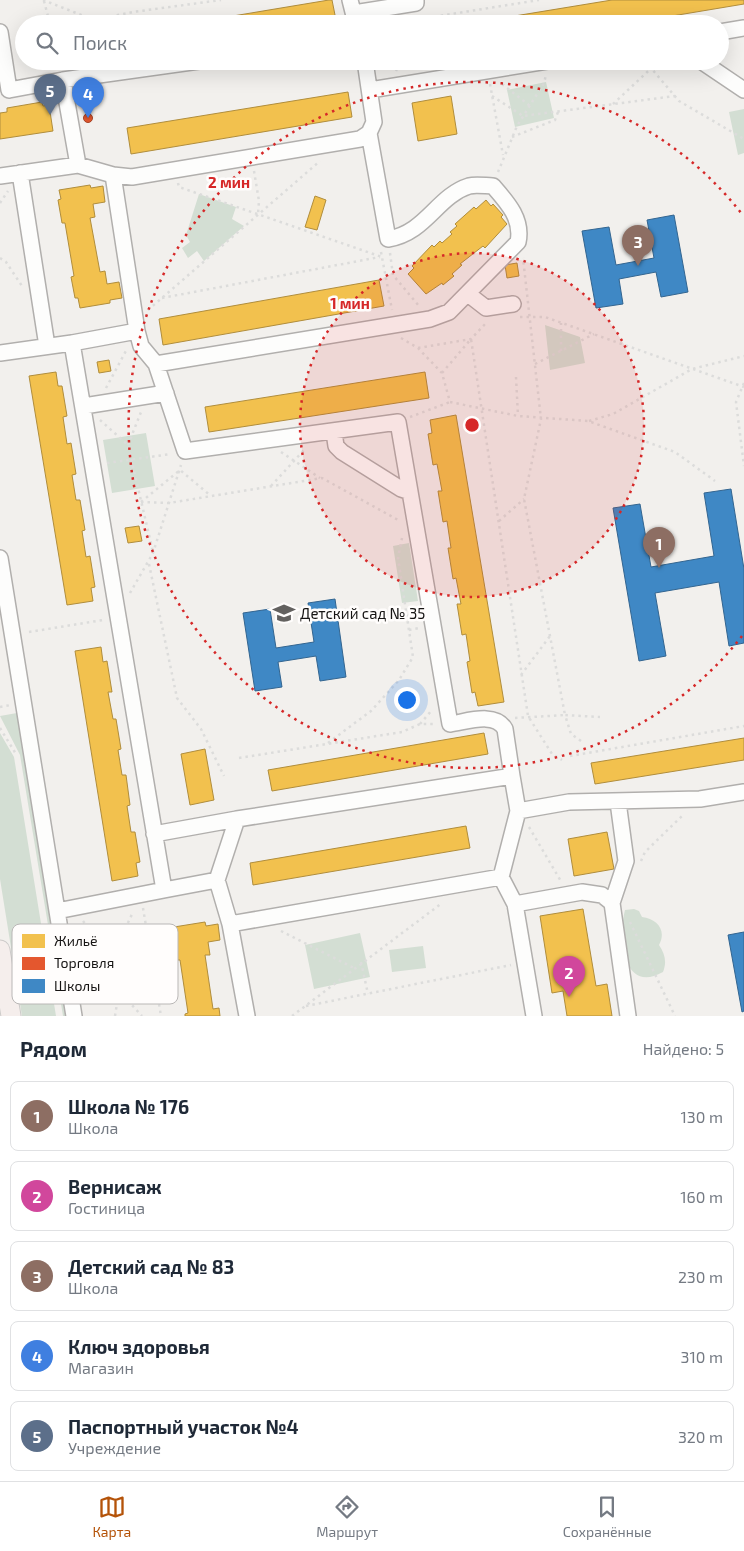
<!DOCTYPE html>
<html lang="ru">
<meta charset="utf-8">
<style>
body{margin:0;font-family:"Exo 2",sans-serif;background:#f6f6f7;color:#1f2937}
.you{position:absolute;left:406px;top:699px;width:18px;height:18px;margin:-12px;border:4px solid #fff;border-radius:50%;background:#1a73e8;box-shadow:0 0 0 8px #1a73e833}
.badge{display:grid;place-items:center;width:32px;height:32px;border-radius:50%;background:#b45309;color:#fff;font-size:16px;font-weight:700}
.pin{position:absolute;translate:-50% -41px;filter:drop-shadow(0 1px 2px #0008)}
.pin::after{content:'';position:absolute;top:26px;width:18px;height:15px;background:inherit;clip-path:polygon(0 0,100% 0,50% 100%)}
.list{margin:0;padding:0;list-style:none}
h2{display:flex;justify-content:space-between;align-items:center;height:65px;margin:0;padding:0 20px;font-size:21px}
h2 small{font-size:16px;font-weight:400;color:#747a83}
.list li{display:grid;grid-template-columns:32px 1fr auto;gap:15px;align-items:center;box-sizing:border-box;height:70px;margin:0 10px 10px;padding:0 10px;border:1px solid #e0e1e3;border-radius:8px}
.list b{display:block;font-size:19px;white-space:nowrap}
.list p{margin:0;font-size:16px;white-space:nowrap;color:#747a83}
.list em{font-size:16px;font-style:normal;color:#747a83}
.icon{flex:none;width:28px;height:28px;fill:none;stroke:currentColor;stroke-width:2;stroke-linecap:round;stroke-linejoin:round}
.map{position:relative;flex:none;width:744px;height:1016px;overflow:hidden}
.search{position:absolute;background:#fff;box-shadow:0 5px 20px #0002;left:15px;right:15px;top:15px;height:55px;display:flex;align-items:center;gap:12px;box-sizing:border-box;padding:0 18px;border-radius:28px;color:#747a83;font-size:19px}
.sheet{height:465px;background:#fff}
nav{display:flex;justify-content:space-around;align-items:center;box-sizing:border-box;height:70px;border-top:1px solid #e0e1e3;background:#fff;font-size:14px;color:#747a83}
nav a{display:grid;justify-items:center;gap:2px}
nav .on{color:#b45309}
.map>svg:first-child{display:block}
.green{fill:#d3ded3}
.homes{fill:#f2c14e;stroke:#b08d3c}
.shops{fill:#e4572e;stroke:#a64326}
.schools{fill:#3f88c5;stroke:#336590}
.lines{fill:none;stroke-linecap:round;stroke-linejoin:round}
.minor-casing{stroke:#b1afad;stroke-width:18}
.major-casing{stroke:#cccac9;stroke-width:21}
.path{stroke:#dcdcdb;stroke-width:2.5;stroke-dasharray:2.5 4;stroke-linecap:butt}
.minor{stroke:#fdfdfc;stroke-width:15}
.major{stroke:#f5eeec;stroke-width:19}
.ring{fill:none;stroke:#d62828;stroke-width:2.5;stroke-dasharray:2.5 5}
.labels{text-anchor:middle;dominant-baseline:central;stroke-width:5;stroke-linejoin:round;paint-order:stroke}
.poi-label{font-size:15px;fill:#161413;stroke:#fffdfc;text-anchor:start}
.key{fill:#fffdfc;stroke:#b9b7b6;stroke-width:1}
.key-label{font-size:14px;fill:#161413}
.centre{fill:#d62828;stroke:#fffdfc;stroke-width:2.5}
.ring-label{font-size:15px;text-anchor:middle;font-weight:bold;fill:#d62828;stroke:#fffdfc;stroke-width:5;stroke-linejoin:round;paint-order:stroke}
</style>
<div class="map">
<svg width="744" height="1016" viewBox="0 0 744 1016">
<rect width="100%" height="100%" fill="#f2f0ed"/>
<path class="green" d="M546,82L554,118L515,127L507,90Z
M744,109V153L738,155L729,112Z
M199,194L236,207L232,219L244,226L204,261L197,251L188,258L182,248L190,242L186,235Z
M545,325L580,337L585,363L550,370Z
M146,433L155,486L112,493L103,440Z
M409,543L418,601L402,603L393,546Z
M17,713L66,1016H63L20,755L0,716Z
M0,733L14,757L56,1016H22L0,879Z
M634,909L639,911L642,917C657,919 667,930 659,945C665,954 667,962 663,972C622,995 618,936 625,910Z
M360,933L370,977L314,989L305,945Z
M423,946L426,968L392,972L389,950Z"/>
<path class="homes" d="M329,0H332L336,20L316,24H185Z
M612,0H744V4L624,24H466Z
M348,92L352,117L131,154L127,128Z
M451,96L457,134L418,141L412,103Z
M42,102L43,106L49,105L53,131L0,139V113L7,112V108Z
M90,185L91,188L103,186L105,202L93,204L95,217L90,218L100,272L105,271L107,284L119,282L122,298L110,300V303L80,308L78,298H75L71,277L74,276L65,223H62L58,200L61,199L59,190Z
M315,196L326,200L317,230L305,227Z
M486,200L491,206L493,204L503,215L501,217L507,224L485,248L483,246L460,264L462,265L452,274L454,276L443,285L442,283L426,294L408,274L414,268L412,266L432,245L434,247L440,241L442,243L452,234L450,232L457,226L455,224L474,207L476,209Z
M517,263L519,276L507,278L505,265Z
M379,280L384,306L163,345L159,319Z
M109,360L111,371L99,373L97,362Z
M56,372L58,386H62L67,416L63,417L67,444L71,443L76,474L72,475L76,500H80L85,530L82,531L86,557L90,556L95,587L91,588L93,601L67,605L29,376Z
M425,372L429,398L209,432L205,407Z
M456,415L504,702L478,706L475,692L472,693L467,662L470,661L466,634L462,635L457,604H461L456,578L453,579L448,548H451L447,521L443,522L438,491H442L437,464L433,465L428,434L432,433L430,420Z
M139,526L142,541L128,543L125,528Z
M101,647L103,662L107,661L112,692H108L113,719H116L121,749L118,750L122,775H126L130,805L127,806L131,832H135L140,862L136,863L138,876L112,881L75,651Z
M484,733L488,754L272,791L268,770Z
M744,738V760L595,784L591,763Z
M205,749L214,800L190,805L181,754Z
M466,826L470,848L253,885L250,863Z
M607,832L614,869L574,876L568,839Z
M583,909L596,986L607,984L612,1016H567L563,991L552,993L540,916Z
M205,922L206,926L218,924L220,940L208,942L210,955H205L213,1009L219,1008L220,1016H185V1014L188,1013L180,960H177L173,937L176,936L174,927Z"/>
<path class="shops" d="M83.5 118a4.5 4.5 0 1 1 9 0a4.5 4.5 0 1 1-9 0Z"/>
<path class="schools" d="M674,215L688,292L661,297L656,272L619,279L623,304L596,308L582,231L609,227L616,265L654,258L647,220Z
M731,489L744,569V643L729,646L719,582L655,593L666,656L639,661L613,508L640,504L651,567L714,556L704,493Z
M335,599L346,677L320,681L316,656L278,662L282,687L255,691L243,613L270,609L276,648L314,642L308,603Z
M744,932V1011L742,1012L728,935Z"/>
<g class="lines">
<g class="minor-casing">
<path id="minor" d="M350,0L356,24
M354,13L416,3V0
M0,32L9,90L63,80
M720,32L744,28
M365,61L374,122L369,133
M701,61L744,90
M370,90L547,61
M78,165L63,80L199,61
M20,173L47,346
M0,176L78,165L113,175
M468,294L486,308L513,304
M72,343L137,331L113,175L132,177L360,139L369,133L388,239C426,233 437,196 469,186C476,184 486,186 493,186C507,202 523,219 518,242L449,312L430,319L156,364L141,346L137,331
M0,353L72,343L164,890L57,911
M156,364L185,451L398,422L450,724C466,722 495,711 505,729L512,776L237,819L217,880
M84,406L166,393
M334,432L336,446L342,452L401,489L410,492
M0,558L74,1016
M518,811L569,802L700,799L744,792
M154,834L237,819
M501,877L515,904L534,1016
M164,890L217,880L230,924L247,1016
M612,903L626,861L618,802
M515,904L582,892L602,895L612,903L628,1016
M230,924L501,877L518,811L512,776"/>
</g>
<g class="major-casing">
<path id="major" d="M0,950L11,1016"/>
</g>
<path class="path" d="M43,0L94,20L133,12L221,0
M44,1L50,24
M114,24L130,14
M410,24L419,19
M420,24V19L539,0
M426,61L427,68
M645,61L679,101L744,139
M396,71L400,61
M490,84L503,155
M502,84L530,106
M492,96L523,116L675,96
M613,104L659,61
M512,137L555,120L558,112
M254,171L259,201L258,214
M498,172L517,126L544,83L546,75
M178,183L179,187L382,257
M0,203L8,191
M381,252L392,310
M390,253L393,275L419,306
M0,258L6,262L22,286
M162,298L380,257
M148,310L320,161
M520,317H545L744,387
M401,338L418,348L442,373L450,402L518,416L588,421L675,452L715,481
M418,348L471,339L486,323
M561,351V323
M535,364L594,334
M442,373L471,339L528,716L552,754L562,760
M516,377L518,416
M744,383L736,402L744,466
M106,388L127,349
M410,417L450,402
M100,420L128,445L153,552
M589,421L613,414L692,369L744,356
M128,445L141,412
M281,452L320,478
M107,463L171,454
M271,486L304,450
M141,502L169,503L322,478L400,521
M141,502L180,470L211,496
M499,521L524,499
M149,564L177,698L201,729L224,776
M130,593L153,553L181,465
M409,630L419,628
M29,632L103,620
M521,675L550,636
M0,707L11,705
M515,718L565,715L524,499L541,419L523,258
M420,724L432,710
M0,728L16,754
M581,741L571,734L565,715L600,717
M328,743L371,711L399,680L413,657L398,558L402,538
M570,756L744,726
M239,758L402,732L420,724H436
M529,827L562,883
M641,861L645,852L684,814
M143,908L161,1016
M83,921L112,957
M630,922L675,1016
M281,931L354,968
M361,962L368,994
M119,991L142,1016
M306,1006L511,965
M115,1016L119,991L112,957L133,912
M292,1016L442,903"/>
<use href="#minor" class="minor"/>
<use href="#major" class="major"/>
</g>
<circle cx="472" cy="425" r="172" fill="#d62828" fill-opacity=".12"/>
<g class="ring">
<circle cx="472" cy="425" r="172"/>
<path d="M742 636A343 343 0 1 1 742 214"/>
</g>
<defs>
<g id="school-bare" transform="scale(1.725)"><path d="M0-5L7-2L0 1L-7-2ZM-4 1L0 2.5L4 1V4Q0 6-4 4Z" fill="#63615f" stroke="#fffdfc" stroke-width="2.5" paint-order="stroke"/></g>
</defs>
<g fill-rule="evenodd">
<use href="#school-bare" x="284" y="613"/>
</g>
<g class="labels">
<g class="poi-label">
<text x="300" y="613">Детский сад № 35</text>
</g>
</g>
<rect x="12" y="924" width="166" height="80" rx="8" class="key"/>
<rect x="22" y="934" width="23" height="14" fill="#f2c14e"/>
<rect x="22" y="957" width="23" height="13" fill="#e4572e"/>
<rect x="22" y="979" width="23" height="14" fill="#3f88c5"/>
<g class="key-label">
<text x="54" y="946">Жильё</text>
<text x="54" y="968">Торговля</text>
<text x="54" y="991">Школы</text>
</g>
<circle cx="472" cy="425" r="8" class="centre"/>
<g class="ring-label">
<text x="229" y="188">2 мин</text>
<text x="350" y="309">1 мин</text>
</g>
</svg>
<div class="you"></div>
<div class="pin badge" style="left:659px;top:568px;background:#8d6e63">1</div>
<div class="pin badge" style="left:569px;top:997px;background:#d1479c">2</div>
<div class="pin badge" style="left:638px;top:266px;background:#8d6e63">3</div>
<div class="pin badge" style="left:88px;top:118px;background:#3f7fe0">4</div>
<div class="pin badge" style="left:50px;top:115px;background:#5c6f8a">5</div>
<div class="search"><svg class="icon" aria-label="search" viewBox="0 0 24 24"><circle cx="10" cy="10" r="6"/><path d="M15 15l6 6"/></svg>Поиск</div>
</div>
<section class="sheet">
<h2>Рядом<small>Найдено: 5</small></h2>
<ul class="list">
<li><span class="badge" style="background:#8d6e63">1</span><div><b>Школа № 176</b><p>Школа</p></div><em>130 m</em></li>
<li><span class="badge" style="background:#d1479c">2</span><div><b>Вернисаж</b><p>Гостиница</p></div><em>160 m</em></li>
<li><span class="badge" style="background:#8d6e63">3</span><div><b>Детский сад № 83</b><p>Школа</p></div><em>230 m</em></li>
<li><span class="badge" style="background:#3f7fe0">4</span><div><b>Ключ здоровья</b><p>Магазин</p></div><em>310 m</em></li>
<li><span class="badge" style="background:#5c6f8a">5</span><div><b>Паспортный участок №4</b><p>Учреждение</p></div><em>320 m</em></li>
</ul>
</section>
<nav>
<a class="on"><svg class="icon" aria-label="map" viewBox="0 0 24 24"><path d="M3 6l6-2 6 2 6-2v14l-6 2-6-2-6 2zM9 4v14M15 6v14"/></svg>Карта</a>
<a><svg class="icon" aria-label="directions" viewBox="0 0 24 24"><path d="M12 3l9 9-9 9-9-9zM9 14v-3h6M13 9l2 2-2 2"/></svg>Маршрут</a>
<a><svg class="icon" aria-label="saved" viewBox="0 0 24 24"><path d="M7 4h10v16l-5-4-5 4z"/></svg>Сохранённые</a>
</nav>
